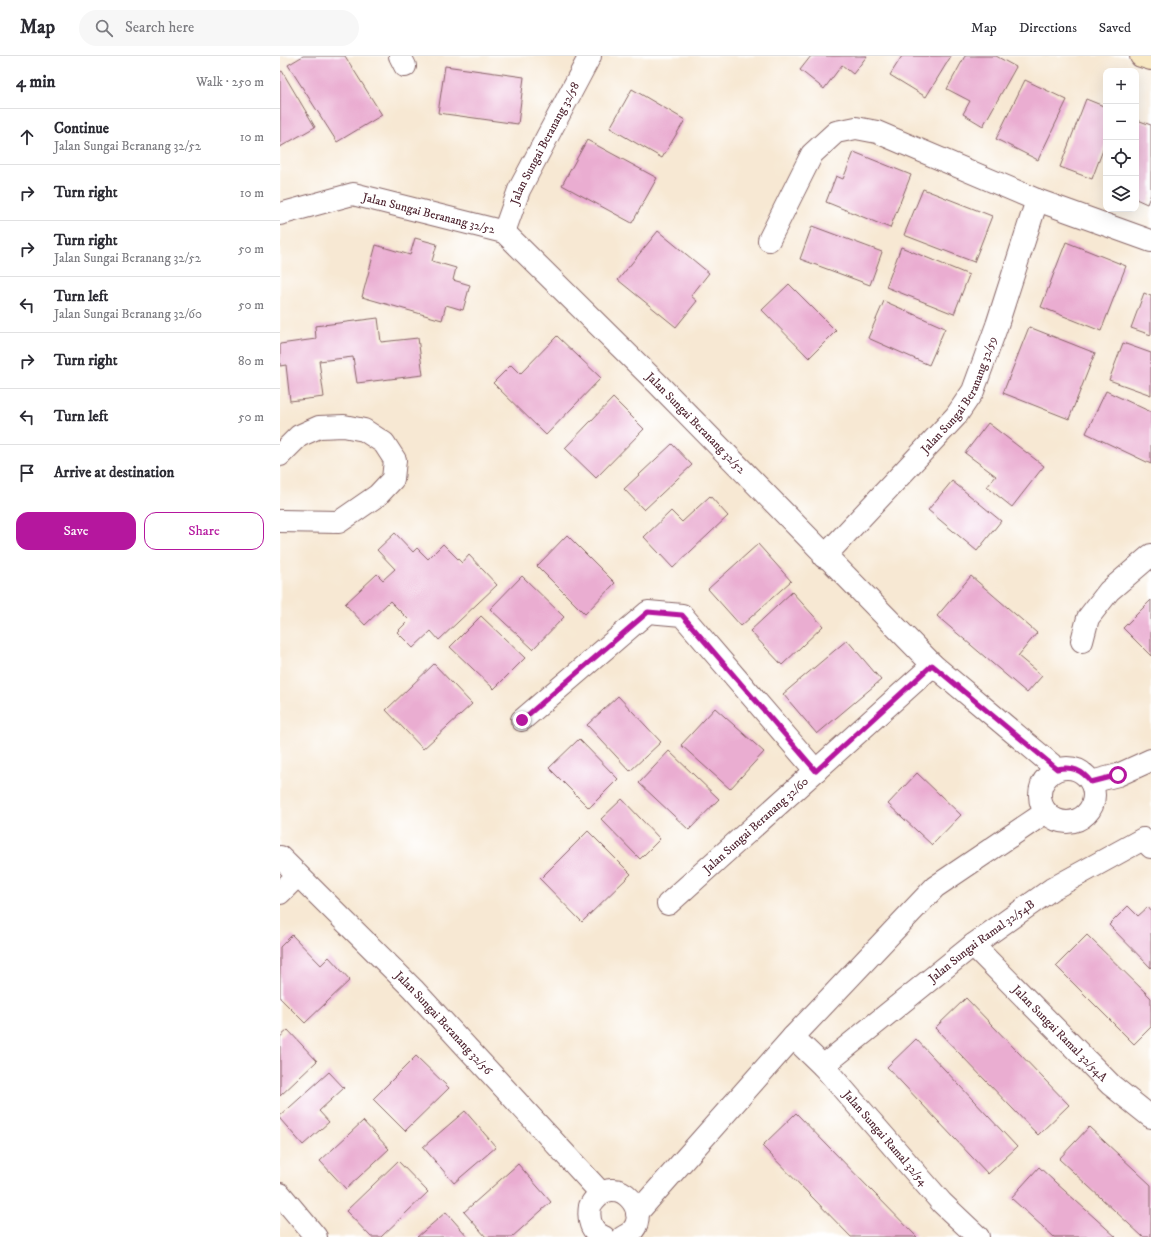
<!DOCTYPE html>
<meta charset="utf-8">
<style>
body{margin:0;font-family:"IM FELL DW Pica",serif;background:#f7f7f7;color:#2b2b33}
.controls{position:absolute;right:12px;top:12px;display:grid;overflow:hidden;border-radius:8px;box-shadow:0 4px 16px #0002}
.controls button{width:36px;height:36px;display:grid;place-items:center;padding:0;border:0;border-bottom:1px solid #e1e1e2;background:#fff;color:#2b2b33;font:20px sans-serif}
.stop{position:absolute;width:12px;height:12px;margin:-9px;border:3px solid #b5179e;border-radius:50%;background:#fff}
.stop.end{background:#b5179e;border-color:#fff;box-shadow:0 1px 4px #0008}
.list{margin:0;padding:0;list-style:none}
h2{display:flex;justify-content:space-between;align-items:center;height:52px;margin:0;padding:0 16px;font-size:17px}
h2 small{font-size:13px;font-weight:400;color:#7c7c81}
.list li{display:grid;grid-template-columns:26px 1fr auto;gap:12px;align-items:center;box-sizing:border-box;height:56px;padding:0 16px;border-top:1px solid #e1e1e2}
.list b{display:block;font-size:15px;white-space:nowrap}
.list p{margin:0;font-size:13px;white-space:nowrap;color:#7c7c81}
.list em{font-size:13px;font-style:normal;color:#7c7c81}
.actions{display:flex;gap:8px;padding:12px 16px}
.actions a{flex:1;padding:9px 0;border:1px solid #b5179e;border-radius:12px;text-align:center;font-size:14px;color:#b5179e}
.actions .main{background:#b5179e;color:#fff}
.icon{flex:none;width:22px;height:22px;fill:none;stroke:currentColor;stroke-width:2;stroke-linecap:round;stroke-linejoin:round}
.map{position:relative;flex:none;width:871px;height:1181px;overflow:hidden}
header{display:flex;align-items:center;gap:24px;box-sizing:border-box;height:56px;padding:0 20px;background:#fff;border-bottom:1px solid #e1e1e2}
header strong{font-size:19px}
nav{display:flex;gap:22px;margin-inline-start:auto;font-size:14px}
.search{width:280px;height:36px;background:#f7f7f7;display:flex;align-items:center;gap:10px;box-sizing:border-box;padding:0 14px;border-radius:22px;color:#7c7c81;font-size:15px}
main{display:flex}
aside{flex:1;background:#fff}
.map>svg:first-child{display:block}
.building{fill:#eaadd1}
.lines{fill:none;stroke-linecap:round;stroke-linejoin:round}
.street-casing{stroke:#876566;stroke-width:24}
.secondary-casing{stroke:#876566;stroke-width:24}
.street{stroke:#fff;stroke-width:22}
.secondary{stroke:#f8e8c3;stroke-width:22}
.route{stroke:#b5179e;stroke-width:5}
.labels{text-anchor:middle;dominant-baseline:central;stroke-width:3;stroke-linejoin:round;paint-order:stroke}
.street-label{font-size:12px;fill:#4a1f2b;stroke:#fff}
</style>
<header>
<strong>Map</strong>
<div class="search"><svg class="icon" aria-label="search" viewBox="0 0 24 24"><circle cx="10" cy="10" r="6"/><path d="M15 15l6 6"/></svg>Search here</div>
<nav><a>Map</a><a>Directions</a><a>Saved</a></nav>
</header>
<main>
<aside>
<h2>4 min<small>Walk · 250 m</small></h2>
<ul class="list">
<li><svg class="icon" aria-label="ahead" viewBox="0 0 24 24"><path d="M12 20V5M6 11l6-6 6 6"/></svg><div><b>Continue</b><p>Jalan Sungai Beranang 32/52</p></div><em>10 m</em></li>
<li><svg class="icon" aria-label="right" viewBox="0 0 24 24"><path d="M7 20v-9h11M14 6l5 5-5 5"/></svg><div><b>Turn right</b></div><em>10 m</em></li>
<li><svg class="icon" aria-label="right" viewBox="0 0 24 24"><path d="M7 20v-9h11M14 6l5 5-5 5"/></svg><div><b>Turn right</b><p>Jalan Sungai Beranang 32/52</p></div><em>50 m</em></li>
<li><svg class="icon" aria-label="left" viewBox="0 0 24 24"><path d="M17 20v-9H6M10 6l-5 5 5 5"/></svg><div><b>Turn left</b><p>Jalan Sungai Beranang 32/60</p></div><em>50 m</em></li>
<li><svg class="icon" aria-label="right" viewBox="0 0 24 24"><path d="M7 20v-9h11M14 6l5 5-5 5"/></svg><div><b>Turn right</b></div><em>80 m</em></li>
<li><svg class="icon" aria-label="left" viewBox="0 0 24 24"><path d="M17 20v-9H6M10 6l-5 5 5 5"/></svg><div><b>Turn left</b></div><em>50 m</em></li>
<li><svg class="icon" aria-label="arrive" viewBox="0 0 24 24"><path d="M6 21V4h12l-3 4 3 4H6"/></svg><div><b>Arrive at destination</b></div></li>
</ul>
<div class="actions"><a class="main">Save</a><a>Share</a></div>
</aside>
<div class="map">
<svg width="871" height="1181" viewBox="0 0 871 1181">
<rect width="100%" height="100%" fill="#fff"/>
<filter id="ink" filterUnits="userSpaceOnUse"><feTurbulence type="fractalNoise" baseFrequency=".025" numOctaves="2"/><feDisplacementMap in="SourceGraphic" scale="8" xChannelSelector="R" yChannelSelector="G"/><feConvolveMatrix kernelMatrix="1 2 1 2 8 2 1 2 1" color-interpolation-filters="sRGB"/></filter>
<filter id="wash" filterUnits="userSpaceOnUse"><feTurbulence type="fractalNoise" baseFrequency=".012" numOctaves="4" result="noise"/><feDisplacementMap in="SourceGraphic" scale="16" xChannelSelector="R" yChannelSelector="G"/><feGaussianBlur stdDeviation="0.9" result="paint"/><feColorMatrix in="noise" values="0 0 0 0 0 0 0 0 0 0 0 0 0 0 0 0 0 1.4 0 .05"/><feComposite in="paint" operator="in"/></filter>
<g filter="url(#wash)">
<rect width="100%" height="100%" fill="#f7e8d3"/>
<g id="blocks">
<path class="building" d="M23,0H65L102,59L57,86L8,9Z
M531,0H587L573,18L562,9L544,33L520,14Z
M622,0H671L646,41L610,19Z
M685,0H716L736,11L703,70L683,58L690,45L667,33Z
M165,10L244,21L238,68L158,57Z
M2,15L35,71L0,91V16Z
M745,24L787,44L758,104L716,83Z
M352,33L405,64L382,102L330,72Z
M806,43L826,51V86L812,123L780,111Z
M857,64L871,69V138L867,148L856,143V68Z
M307,84L377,122L352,167L282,129Z
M574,96L631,119L610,172L546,146L556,120L563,123Z
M643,133L712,160L694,206L624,179Z
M532,170L602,196L590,229L520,203Z
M378,175L429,217L411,240L417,245L396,271L338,224Z
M135,182L157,188L152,205L176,212L173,224L190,229L183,254L166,249L162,264L82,241L96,189L130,199Z
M786,186L846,210L821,275L761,251Z
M621,191L689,219L674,258L606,231Z
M509,228L556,275L529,302L482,254Z
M864,237L871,240V279L851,272Z
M604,245L665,272L649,309L588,282Z
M98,262L101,286L138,282L143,319L77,327L73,301L39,305L44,341L10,345L6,309L0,310V288L36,283L35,270Z
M749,271L815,297L789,363L723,337Z
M277,280L321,322L266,379L213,327L231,309L240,318Z
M843,287L871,297V339L829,324Z
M826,335L871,356V408L806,377Z
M333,342L364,373L316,422L285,392Z
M708,367L764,410L732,451L707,431L716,420L685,397Z
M392,388L412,409L364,454L344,433Z
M672,425L721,465L697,495L648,454Z
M430,440L448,460L393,512L364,481L391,455L402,466Z
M115,477L133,496L137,492L148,503L163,488L182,507L189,499L217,529L159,584L151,575L133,592L117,576L129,564L110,545L85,569L65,548L97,518L103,524L115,513L97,494Z
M287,479L335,527L305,558L257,510Z
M478,488L511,525L461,570L428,533Z
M242,520L284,561L253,593L210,553Z
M691,520L757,577L738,600L762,620L747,637L657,560Z
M512,536L543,570L502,609L470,575Z
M871,544V600L843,572Z
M201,560L245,602L214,633L170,591Z
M567,584L601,624L537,678L503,638Z
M154,608L192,648L143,693L106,654Z
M338,640L381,686L350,715L307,669Z
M435,652L484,696L450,733L401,689Z
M299,683L338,723L309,752L269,712Z
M389,695L439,743L409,774L359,727Z
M637,717L681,759L652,789L608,748Z
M342,743L380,783L360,803L321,763Z
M308,775L351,818L302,866L260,823Z
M848,850L858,860L868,851L871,855V912L829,869Z
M12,879L41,909L49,901L70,924L25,967L0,942V891Z
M807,879L871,942V971L854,988L776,910Z
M686,942L789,1049L758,1079L655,972Z
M8,974L37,1005L0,1040V981Z
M636,983L737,1091L708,1118L607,1011Z
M136,1000L169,1032L125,1075L93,1043Z
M49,1016L64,1032L39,1055L49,1066L23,1089L0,1063V1060Z
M185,1055L216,1091L174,1127L143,1091Z
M516,1057L548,1090L637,1181H571L531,1140L482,1090Z
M83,1065L109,1093L66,1133L40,1105Z
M809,1071L871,1129V1181H863L779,1103Z
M118,1105L148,1136L101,1181H91L66,1155Z
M238,1108L271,1146L232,1181H206L184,1156Z
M759,1111L775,1126L836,1181H774L731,1142Z
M166,1156L188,1181H137Z"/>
</g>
</g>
<g filter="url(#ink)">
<use href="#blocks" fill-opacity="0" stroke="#876566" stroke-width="1"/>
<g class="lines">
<g class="street-casing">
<g id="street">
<path d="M120,0L125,10"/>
<path id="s1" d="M0,158L73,138L224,176L378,328L653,609L777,713"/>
<path id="s2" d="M224,176L239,134L310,0"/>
<path d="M489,184L532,98L556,76L576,72L597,76L757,144L871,185"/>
<path d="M0,399L19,380L39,371L64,370L84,374L104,387L115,404L113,423L98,439L59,466L0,465"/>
<path id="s3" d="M544,501L676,360L693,335L717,269L757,144"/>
<path d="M802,585L808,562L829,535L871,499"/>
<path d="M242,664L368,556L402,559L536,715"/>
<circle cx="787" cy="739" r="27"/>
<path d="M811,726L838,719L871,704"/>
<path id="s4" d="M0,801L133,933L321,1137"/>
<path d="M0,837L18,819"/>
<path id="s5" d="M388,848L653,609"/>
<path id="s6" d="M693,889L831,1029L871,1061"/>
<path id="s7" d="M513,981L543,1010L662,1147L698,1181"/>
<path id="s8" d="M543,1010L693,889L772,833L863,783L871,791"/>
<path d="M0,1138L36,1181"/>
<path d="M357,1157L513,981L655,831L766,756"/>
<path d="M324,1181C310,1176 308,1163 310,1150C336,1106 381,1165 343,1181"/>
</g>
</g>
<g class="secondary-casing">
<path id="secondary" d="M861,0L871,3"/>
</g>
<use href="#street" class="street"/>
<use href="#secondary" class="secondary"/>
</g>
</g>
<g class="lines" filter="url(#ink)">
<path class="route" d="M242,664L368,556L402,559L536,715L652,609L777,713C792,710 802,714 811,726L838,719"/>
</g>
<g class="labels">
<g class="street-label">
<text stroke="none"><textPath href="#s2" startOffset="98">Jalan Sungai Beranang 32/58</textPath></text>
<text stroke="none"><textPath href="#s1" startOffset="154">Jalan Sungai Beranang 32/52</textPath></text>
<text stroke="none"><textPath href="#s3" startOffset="213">Jalan Sungai Beranang 32/59</textPath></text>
<text stroke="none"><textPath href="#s1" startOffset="502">Jalan Sungai Beranang 32/52</textPath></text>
<text stroke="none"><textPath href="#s5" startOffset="118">Jalan Sungai Beranang 32/60</textPath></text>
<text stroke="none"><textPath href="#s8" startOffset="202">Jalan Sungai Ramal 32/54B</textPath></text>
<text stroke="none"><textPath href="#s4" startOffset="233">Jalan Sungai Beranang 32/56</textPath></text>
<text stroke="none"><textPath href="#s6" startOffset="124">Jalan Sungai Ramal 32/54A</textPath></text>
<text stroke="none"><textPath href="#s7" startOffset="137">Jalan Sungai Ramal 32/54</textPath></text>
</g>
</g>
</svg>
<div class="controls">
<button>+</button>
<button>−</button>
<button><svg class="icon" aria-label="locate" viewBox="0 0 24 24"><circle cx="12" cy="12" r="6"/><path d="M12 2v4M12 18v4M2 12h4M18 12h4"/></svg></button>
<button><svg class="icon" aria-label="layers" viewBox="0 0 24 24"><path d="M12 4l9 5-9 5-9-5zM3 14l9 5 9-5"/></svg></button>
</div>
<div class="stop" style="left:838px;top:719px"></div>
<div class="stop end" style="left:242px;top:664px"></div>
</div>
</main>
